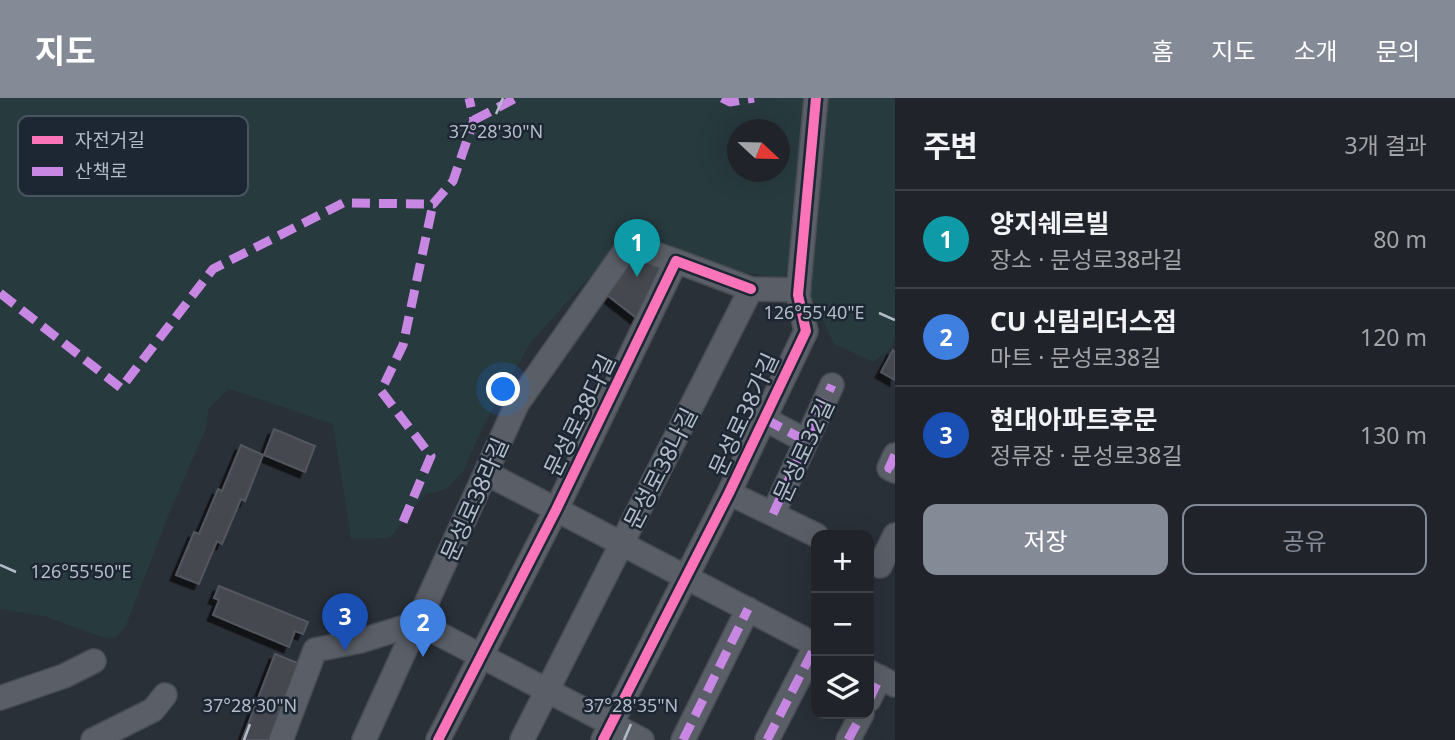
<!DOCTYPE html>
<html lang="ko">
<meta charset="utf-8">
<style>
body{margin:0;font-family:"Noto Sans","Noto Sans KR",sans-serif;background:#2d3036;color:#f1f3f6}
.controls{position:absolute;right:21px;bottom:21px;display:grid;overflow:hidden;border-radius:14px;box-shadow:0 7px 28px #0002}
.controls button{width:63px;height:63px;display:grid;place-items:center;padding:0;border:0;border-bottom:2px solid #3d4147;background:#20242a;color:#f1f3f6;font:35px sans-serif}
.compass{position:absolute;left:727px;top:21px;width:63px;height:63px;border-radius:50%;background:#20242a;box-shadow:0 7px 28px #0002;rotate:112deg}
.you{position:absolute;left:504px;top:292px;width:24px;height:24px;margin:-18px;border:5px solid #fff;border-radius:50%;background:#1a73e8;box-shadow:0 0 0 10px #1a73e833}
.badge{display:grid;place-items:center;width:46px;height:46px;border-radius:50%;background:#848b96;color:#fff;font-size:23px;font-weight:700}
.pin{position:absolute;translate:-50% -58px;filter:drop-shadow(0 2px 4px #0008)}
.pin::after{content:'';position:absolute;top:37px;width:24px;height:21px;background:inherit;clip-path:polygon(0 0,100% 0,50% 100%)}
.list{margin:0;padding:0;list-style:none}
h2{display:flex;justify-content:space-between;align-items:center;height:91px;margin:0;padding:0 28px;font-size:30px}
h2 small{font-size:23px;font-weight:400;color:#a2a4a8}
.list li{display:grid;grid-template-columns:46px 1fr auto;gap:21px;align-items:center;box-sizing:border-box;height:98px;padding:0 28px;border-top:2px solid #3d4147}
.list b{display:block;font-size:26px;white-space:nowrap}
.list p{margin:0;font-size:23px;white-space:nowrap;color:#a2a4a8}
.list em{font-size:23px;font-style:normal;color:#a2a4a8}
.actions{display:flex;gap:14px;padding:21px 28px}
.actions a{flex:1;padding:16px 0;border:2px solid #848b96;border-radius:14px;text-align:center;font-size:24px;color:#848b96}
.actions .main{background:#848b96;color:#fff}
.icon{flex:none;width:38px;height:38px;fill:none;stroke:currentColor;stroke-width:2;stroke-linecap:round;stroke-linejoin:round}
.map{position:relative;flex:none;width:895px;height:642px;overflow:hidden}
header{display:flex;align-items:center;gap:42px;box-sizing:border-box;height:98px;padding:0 35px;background:#848b96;color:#fff}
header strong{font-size:33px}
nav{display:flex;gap:38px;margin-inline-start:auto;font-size:24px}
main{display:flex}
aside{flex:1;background:#20242a}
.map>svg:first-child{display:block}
.green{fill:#273a3e;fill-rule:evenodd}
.building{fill:#444950;stroke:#52575f;stroke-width:2;filter:url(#shadow)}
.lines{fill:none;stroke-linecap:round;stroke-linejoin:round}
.minor-casing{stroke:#484c53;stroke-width:26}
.minor{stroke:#5a5e66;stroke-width:23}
.quiet{stroke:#c787e3;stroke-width:9;stroke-dasharray:18 9;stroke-linecap:butt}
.cycleway-casing{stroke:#1d2633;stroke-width:15}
.cycleway{stroke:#fb73b8;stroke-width:10}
.ticks{fill:none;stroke:#b4bcc9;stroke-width:2.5}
.labels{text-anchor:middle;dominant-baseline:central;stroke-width:5;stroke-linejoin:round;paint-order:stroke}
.street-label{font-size:23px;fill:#b4bcc9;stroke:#1d2633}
.key{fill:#1d2633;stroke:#4a5360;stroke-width:2}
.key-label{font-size:19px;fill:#b4bcc9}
.ticks-label{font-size:18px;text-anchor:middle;fill:#b4bcc9;stroke:#1d2633;stroke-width:5;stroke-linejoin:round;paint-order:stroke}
</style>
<header>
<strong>지도</strong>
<nav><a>홈</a><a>지도</a><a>소개</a><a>문의</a></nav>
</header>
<main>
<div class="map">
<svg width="895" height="642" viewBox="0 0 895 642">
<defs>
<filter id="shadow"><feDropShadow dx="-5.5" dy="5.5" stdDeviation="0" flood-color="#0009"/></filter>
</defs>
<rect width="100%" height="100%" fill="#2a3038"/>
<path class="green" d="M0,0H895V241L892,249L874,264L834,246L810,195L778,180L736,173L627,138L531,244L483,328L464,372L446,391L424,397L390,440L351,441L333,326L229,291L209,310L206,330L170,413L125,530L116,539L105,540L44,518L0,511ZM738,32H780V74H738Z"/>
<path class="building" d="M635,154L668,165L640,223L602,193Z
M893,252L895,254V282L881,274Z
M274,331L315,348L305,374L264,357Z
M241,347L263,357L245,403L241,401L222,446L217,443L199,486L176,477L194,434L199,436L218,391L222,393Z
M219,488L308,524L303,536L295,533L289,549L213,517L219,502L214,500Z
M275,556L303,567L274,642H242Z"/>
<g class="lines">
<g class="minor-casing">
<path id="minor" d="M765,321L806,343
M895,357L889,370L895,373
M486,375L816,547
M729,395L816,437
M773,416L832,287
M869,463L880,468L895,437
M869,574L895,587
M0,600L64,578L94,563
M869,602L880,579
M93,642L153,612L165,597
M281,642L315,552L360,543L418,525L642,642
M364,642L517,306L624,154L632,148L676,163
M438,642L556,412L676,163L751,191
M522,642L751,191L799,192
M603,642L729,395L806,233L798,197L816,0
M683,642L748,511
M767,642L816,547
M848,642L862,616"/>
</g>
<use href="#minor" class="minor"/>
<path class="quiet" d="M722,0L730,4L754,0
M474,22L516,0
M0,195L121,290L213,171L343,105L433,106L453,83L474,22L469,0
M765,321L806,343
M895,357L889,370L895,373
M773,416L832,287
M403,424L431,358L381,293L403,247L433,106
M869,602L880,579
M683,642L748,511
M767,642L816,547
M848,642L862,616"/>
<g class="cycleway-casing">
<path id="cycleway" d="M438,642L556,412L676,163L751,191
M603,642L729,395L806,233L798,197L816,0"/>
</g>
<use href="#cycleway" class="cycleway"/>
</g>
<path class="ticks" d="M496,16L503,0M879,215L895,222M0,467L16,474M244,642L250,626M624,642L631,626"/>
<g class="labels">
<g class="street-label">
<text transform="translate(743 316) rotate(-65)">문성로38가길</text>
<text transform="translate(579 317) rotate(-64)">문성로38다길</text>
<text transform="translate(803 352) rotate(-65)">문성로32길</text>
<text transform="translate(660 370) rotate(-63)">문성로38나길</text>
<text transform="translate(474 401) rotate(-66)">문성로38라길</text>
</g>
</g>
<rect x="18" y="18" width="230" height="80" rx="10" class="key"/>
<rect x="32" y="38" width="31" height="8" fill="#fb73b8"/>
<rect x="32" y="69" width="31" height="9" fill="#c787e3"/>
<g class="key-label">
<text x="75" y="49">자전거길</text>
<text x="75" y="80">산책로</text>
</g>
<g class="ticks-label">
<text x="496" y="40">37°28'30"N</text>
<text x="814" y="221">126°55'40"E</text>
<text x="81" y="480">126°55'50"E</text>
<text x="250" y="614">37°28'30"N</text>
<text x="631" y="614">37°28'35"N</text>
</g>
</svg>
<div class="controls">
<button>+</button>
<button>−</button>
<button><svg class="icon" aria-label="layers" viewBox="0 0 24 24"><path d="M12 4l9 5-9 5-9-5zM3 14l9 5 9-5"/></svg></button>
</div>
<svg class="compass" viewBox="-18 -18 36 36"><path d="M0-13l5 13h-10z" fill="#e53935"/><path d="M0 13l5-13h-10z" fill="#a2a4a8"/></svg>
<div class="you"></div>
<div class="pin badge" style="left:637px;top:179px;background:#0f9aa8">1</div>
<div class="pin badge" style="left:423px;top:559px;background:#3f7fe0">2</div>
<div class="pin badge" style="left:345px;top:553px;background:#1a4fb4">3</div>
</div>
<aside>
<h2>주변<small>3개 결과</small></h2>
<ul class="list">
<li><span class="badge" style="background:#0f9aa8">1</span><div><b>양지쉐르빌</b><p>장소 · 문성로38라길</p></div><em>80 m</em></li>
<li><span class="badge" style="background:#3f7fe0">2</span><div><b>CU 신림리더스점</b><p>마트 · 문성로38길</p></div><em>120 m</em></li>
<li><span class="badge" style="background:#1a4fb4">3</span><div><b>현대아파트후문</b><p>정류장 · 문성로38길</p></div><em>130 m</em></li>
</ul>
<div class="actions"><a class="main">저장</a><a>공유</a></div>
</aside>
</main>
